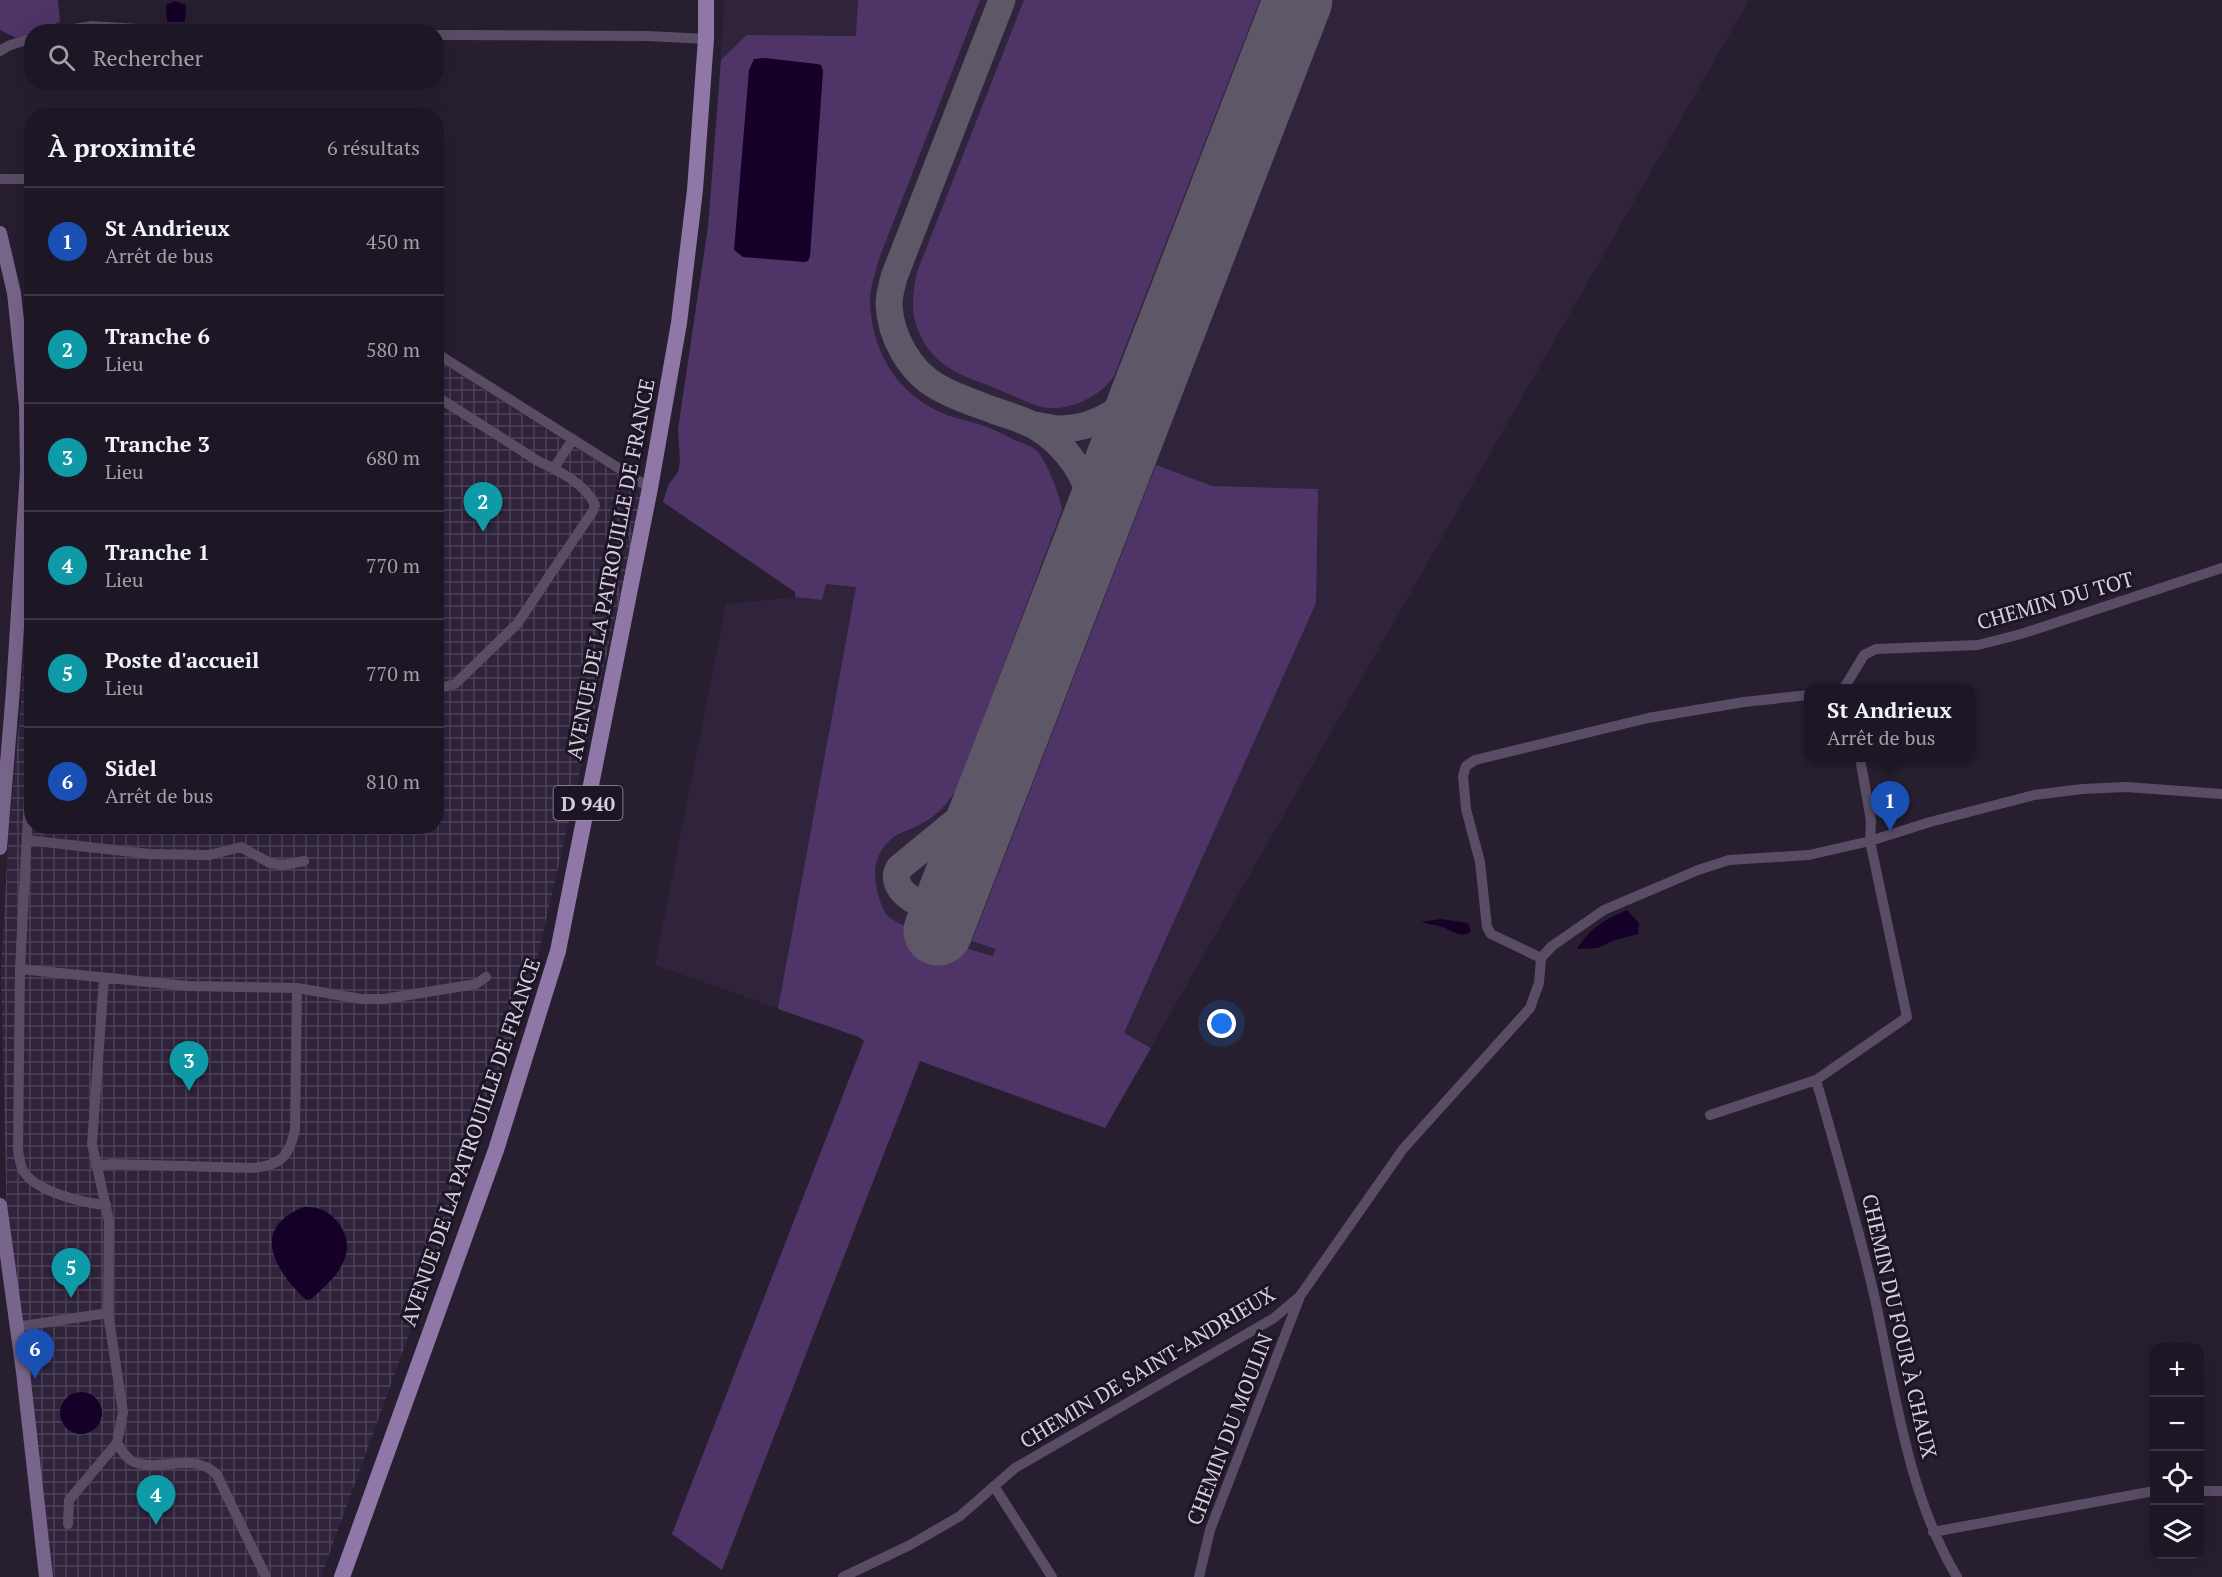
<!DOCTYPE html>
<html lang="fr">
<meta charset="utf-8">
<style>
body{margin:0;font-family:"PT Serif",serif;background:#2a2331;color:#f1f3f6}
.controls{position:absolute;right:18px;bottom:18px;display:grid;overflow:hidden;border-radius:12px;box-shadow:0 6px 24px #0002}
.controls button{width:54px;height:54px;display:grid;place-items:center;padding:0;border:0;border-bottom:2px solid #3b3541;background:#1d1624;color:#f1f3f6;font:30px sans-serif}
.you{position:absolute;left:1222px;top:1024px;width:21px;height:21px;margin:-15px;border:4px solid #fff;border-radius:50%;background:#1a73e8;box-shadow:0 0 0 9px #1a73e833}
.badge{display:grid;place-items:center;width:39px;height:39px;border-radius:50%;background:#50d675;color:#fff;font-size:20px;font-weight:700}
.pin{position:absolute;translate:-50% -50px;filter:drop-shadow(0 2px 3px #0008)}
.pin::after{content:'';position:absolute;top:32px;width:21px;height:18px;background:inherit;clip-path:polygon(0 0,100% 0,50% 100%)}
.popup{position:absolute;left:1804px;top:684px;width:171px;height:78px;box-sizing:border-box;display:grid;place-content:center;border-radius:12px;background:#1d1624;filter:drop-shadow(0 2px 4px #0005);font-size:20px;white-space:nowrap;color:#a09fa6}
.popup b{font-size:22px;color:#f1f3f6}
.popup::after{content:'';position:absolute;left:50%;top:100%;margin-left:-12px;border:12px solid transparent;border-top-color:#1d1624}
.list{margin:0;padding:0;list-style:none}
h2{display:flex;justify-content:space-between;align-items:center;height:78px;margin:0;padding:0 24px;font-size:26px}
h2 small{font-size:20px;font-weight:400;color:#a09fa6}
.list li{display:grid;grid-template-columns:39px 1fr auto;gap:18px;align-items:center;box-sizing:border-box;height:108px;padding:0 24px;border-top:2px solid #3b3541}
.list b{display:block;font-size:22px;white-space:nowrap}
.list p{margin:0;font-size:20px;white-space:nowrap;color:#a09fa6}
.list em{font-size:20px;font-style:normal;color:#a09fa6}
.icon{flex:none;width:33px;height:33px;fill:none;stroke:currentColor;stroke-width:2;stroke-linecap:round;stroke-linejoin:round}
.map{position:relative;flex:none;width:2222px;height:1577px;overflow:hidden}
.search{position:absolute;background:#1d1624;box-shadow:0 6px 24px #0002;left:24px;top:24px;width:420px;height:66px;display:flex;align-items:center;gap:15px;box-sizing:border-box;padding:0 21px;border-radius:24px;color:#a09fa6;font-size:22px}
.panel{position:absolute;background:#1d1624;box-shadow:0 6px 24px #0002;left:24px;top:108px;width:420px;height:726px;border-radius:24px}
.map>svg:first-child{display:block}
.built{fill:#30243d}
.industrial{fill:url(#industrial-grid)}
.grass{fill:#4f3567}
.water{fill:#150028}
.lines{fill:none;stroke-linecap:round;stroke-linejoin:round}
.taxiway{stroke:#5e5767;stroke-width:27}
.runway{stroke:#5e5767;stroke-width:69}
.street{stroke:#594d65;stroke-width:10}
.secondary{stroke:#78658b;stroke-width:14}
.primary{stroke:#8f77a8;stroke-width:16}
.labels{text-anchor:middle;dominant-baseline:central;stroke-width:6;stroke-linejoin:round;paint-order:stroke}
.shield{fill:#1d1426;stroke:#9d97a5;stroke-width:1.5}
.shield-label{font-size:20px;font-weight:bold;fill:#d4cfdb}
.street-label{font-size:21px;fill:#d4cfdb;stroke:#1d1426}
</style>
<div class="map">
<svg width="2222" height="1577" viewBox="0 0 2222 1577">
<defs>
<pattern id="industrial-grid" width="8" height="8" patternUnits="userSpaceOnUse" patternTransform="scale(1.5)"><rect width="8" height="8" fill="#30243d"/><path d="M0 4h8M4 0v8" fill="none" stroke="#4d4358"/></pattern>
</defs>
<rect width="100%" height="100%" fill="#271e30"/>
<path class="built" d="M724,0H1749L1105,1128L920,1061L722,1570L672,1534L864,1041L859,1037L655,965L726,604L795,597V592L663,502L669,484L678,472L680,462L678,429L708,227L716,143Z"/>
<path class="industrial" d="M437,360L644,491L531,986L461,1191L321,1577H54L7,1226L1,970L9,829L21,702L31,534L32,826H436Z"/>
<path class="grass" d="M0,0H58L60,22L16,38L0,30Z
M858,0H980L880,256C876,271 870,285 870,301C871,352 899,397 947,415C960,420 974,422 987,427C997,431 1007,436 1016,441C1023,443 1032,446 1037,451C1047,462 1060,495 1062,510L957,788C949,802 936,817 921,824C910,830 898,832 889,841C877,853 873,867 876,883C877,893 881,906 886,914C896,928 974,951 993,956L996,949L972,941L1156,465L1212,486L1318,489L1316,603L1124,1033L1151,1048L1105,1128L920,1061L722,1570L672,1534L864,1041L859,1037L778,1009L856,587L826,584L822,600L795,597V592L663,502L669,484L678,472L680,462L678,429L708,227L721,60L747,35L856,36Z
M1024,0H1260L1114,376C1100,398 1064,414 1038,406C1023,401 1009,394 995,388C961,375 933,367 918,330C910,312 913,291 917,272Z"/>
<path class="water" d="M175,1L186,5L185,22H167L166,5Z
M765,58L817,64L821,65L823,71L810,256L808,261L804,262L743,257L734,250L749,70L754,59Z
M1627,910L1639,923L1638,934L1612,941L1598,948L1577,949C1591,927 1604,920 1627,910Z
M1441,919L1468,923L1471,931C1462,939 1454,932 1445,928C1437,925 1429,924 1421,922Z
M304,1207C320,1207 330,1211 340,1225C360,1255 333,1280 311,1299L306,1300C275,1271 249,1228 304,1207Z
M60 1413a21 21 0 1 1 42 0a21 21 0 1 1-42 0Z"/>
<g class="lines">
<path class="taxiway" d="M1002,0L894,277C892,286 889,295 889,304C890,336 910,372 938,387C955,397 974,403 993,410C1006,415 1022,419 1035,426C1066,444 1091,479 1092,514C1093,523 1090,533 1089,542
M1033,425C1043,426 1053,429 1062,429C1099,428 1132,404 1153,376
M952,897C948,900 945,905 940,906C925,911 886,890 899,868L983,799L997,780"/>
<path class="runway" d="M938,931L1298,0"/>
<path class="street" d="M56,32L92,26L183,32
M436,35L648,36L706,39
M0,51L8,46L32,38
M0,179H32
M436,353L650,488
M436,396L538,461C559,471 586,484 595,505L593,511L517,624L455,684L436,689
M554,468L573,439
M1844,688L1864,655L1876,649L1978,645L2021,634L2222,568
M32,789L29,795L20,969L18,1150C19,1157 20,1166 24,1172C37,1192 84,1203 106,1205
M27,840L150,854L209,855L241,847L270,863L283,865L304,861
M1541,958L1491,934L1487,927L1480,862L1466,809L1463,776L1466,766L1475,760L1648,718L1744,702L1809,695
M20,969L188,986L297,988L361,999H384L476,984L486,977
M1816,1080C1837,1153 1858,1225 1875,1299C1895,1392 1908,1495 1957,1577
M1710,1115L1816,1080L1907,1017L1870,841L1871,821L1860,758
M96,1166L111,1164L253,1168C281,1165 289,1157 295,1130L297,988
M16,1327L108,1313
M117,1443C121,1449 125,1457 132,1461C159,1474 194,1450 217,1475L266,1577
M994,1486L1052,1577
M2200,1491H2222
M68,1524L69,1500L117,1443L123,1412L108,1313L109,1221L92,1144L104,978
M1933,1532L2154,1491
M843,1577L910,1545L960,1516L1015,1468L1274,1318L1300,1296L1403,1149L1530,1008L1539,983L1541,958L1552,946L1604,910L1698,870L1729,860L1809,855L1870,841L1930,822L2034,795L2082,789L2126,787L2222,794
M1199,1577L1210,1530L1299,1299"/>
<path class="secondary" d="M0,233L14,293L26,406L27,470L13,690L0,848
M0,1205L23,1372L46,1577"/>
<path class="primary" d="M342,1577L496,1150L558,951L650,488L679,323L695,190L706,39V0"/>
</g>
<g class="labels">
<rect class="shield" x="553.5" y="786" width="69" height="34" rx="4.5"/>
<g class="shield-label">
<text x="588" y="803">D 940</text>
</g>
<g class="street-label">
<text transform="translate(610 569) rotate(-79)">AVENUE DE LA PATROUILLE DE FRANCE</text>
<text transform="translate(2055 600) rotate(-16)">CHEMIN DU TOT</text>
<text transform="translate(470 1142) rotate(-71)">AVENUE DE LA PATROUILLE DE FRANCE</text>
<text transform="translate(1900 1326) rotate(77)">CHEMIN DU FOUR À CHAUX</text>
<text transform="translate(1147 1367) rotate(-31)">CHEMIN DE SAINT-ANDRIEUX</text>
<text transform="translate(1229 1429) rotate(-69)">CHEMIN DU MOULIN</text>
</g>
</g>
</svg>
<div class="controls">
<button>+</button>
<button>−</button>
<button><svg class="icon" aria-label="locate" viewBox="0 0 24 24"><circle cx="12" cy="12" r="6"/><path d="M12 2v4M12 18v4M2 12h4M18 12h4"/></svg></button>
<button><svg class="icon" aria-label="layers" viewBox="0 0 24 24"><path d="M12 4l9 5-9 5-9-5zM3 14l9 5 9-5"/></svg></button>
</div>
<div class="you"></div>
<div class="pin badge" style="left:1890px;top:831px;background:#1a4fb4">1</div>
<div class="popup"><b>St Andrieux</b>Arrêt de bus</div>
<div class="pin badge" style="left:483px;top:532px;background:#0f9aa8">2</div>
<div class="pin badge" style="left:189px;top:1091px;background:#0f9aa8">3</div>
<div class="pin badge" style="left:156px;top:1525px;background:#0f9aa8">4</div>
<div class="pin badge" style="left:71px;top:1298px;background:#0f9aa8">5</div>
<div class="pin badge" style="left:35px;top:1379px;background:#1a4fb4">6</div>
<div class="search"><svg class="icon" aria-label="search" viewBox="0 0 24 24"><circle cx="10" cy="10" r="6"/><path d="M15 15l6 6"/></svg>Rechercher</div>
<section class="panel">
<h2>À proximité<small>6 résultats</small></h2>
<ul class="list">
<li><span class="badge" style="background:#1a4fb4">1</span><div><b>St Andrieux</b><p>Arrêt de bus</p></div><em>450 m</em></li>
<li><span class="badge" style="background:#0f9aa8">2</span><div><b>Tranche 6</b><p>Lieu</p></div><em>580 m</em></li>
<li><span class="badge" style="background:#0f9aa8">3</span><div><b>Tranche 3</b><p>Lieu</p></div><em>680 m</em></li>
<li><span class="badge" style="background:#0f9aa8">4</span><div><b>Tranche 1</b><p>Lieu</p></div><em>770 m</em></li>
<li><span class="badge" style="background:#0f9aa8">5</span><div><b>Poste d'accueil</b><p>Lieu</p></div><em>770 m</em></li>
<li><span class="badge" style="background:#1a4fb4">6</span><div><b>Sidel</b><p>Arrêt de bus</p></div><em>810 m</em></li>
</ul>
</section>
</div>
